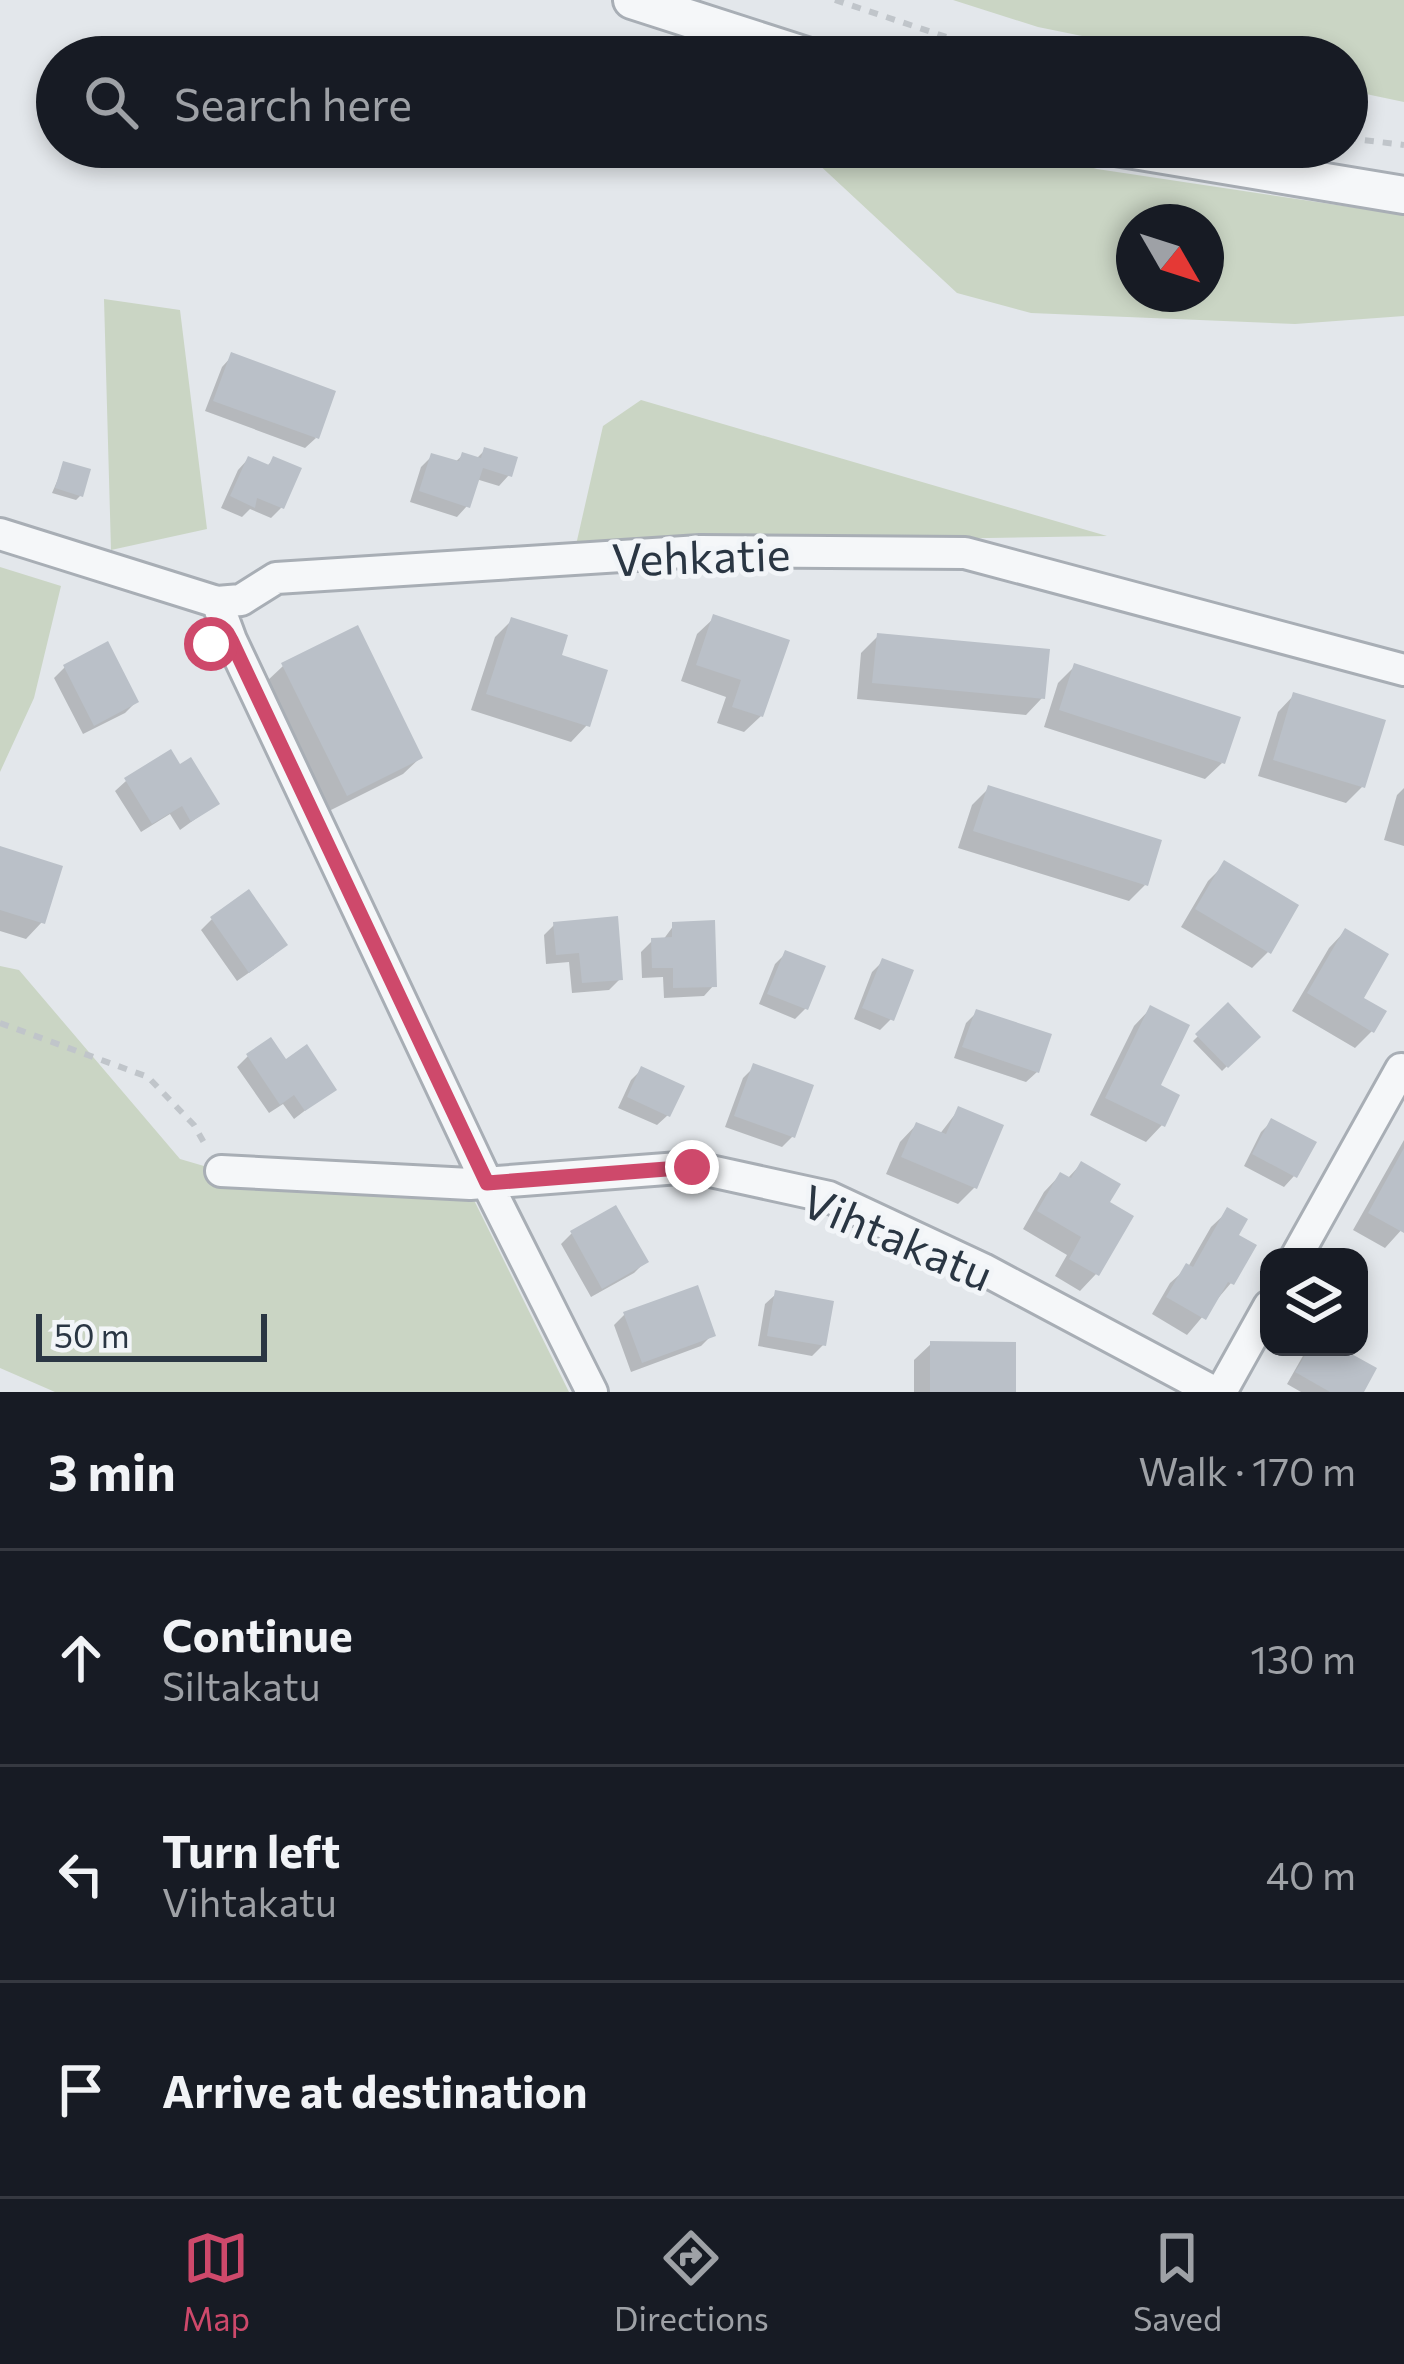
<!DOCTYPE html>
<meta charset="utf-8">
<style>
body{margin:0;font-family:Commissioner,sans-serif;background:#242831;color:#f1f3f6}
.controls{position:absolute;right:36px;bottom:36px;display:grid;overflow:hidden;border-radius:24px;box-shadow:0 6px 18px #0003}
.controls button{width:108px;height:108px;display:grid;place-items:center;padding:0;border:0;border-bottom:3px solid #363941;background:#171b24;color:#f1f3f6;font:60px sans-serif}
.compass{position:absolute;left:1116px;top:204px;width:108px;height:108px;border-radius:50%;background:#171b24;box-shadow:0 6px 18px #0003;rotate:129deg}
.scale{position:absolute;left:36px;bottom:30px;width:231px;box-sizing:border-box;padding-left:12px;border:6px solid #2a3643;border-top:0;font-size:33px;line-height:42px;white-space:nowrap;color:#2a3643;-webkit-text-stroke:9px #f2f5f8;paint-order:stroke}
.stop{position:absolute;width:36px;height:36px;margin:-27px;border:9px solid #ce496b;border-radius:50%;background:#fff}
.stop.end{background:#ce496b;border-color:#fff;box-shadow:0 3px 12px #0008}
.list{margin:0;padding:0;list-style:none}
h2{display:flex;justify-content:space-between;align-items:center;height:156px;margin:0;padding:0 48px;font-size:51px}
h2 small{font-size:39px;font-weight:400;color:#9ea1a6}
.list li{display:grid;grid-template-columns:78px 1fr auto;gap:36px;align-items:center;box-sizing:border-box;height:216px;padding:0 48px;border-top:3px solid #363941}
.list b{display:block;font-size:45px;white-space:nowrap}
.list p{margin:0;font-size:39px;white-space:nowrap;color:#9ea1a6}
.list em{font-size:39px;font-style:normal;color:#9ea1a6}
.icon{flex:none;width:66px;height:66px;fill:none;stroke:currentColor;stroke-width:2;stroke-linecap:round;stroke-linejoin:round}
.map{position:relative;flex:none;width:1404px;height:1392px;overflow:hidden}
.search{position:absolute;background:#171b24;box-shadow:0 6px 18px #0003;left:36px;right:36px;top:36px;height:132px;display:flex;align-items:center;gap:30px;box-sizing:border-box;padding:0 42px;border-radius:66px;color:#9ea1a6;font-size:45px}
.sheet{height:804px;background:#171b24}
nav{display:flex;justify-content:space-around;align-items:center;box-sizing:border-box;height:168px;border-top:3px solid #363941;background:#171b24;font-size:33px;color:#9ea1a6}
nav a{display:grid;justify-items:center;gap:6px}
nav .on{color:#ce496b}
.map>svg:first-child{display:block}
.green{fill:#cad5c4;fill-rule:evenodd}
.shadow{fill:#0003}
.building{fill:#bac0c8}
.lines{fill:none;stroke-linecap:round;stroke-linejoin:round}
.minor-casing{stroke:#a8aeb5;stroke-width:36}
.tertiary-casing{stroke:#a8aeb5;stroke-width:42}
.path{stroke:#c0c5ca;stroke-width:6;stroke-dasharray:9 9;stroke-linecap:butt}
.minor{stroke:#f5f7f9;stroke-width:30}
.tertiary{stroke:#f5f7f9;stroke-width:36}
.route{stroke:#ce496b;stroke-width:15}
.labels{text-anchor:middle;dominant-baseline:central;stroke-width:10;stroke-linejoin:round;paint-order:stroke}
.street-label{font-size:45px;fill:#2a3643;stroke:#f2f5f8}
</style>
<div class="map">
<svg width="1404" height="1392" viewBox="0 0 1404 1392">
<rect width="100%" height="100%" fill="#e3e7eb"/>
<path class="green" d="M953,0H1404V102L1347,90V57H1185L1038,27Z
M800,147H1022L1097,169L1404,215V316L1295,324L1031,313L957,293ZM1134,222H1206V294H1134Z
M104,299L180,310L207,529L111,550Z
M641,400L1107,536L576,545L603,426Z
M0,567L61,586L34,698L0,772Z
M0,966L19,970L180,1159L221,1171L467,1186L569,1392H55L0,1368Z"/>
<path class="shadow" d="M232,356L316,438L305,448L205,411L222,367Z
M485,450L509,475L499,486L476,479L467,506L457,517L410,502L421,467L432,456L454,463L463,455L476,459Z
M248,459L266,467L274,459L281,508L271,518L250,509L242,517L221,508L238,470Z
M64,465L81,495L76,500L52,493Z
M714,618L761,716L744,732L717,723L726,697L681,681L697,634Z
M512,620L587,725L571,742L471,710L495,637Z
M878,636L1042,698L1026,715L857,699L861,653Z
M283,666L420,758L403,774L329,811L266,682Z
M1075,666L1222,763L1205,779L1044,727L1058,683Z
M65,667L136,702L125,713L83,734L54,678Z
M1294,695L1363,786L1346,803L1258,776L1278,712Z
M126,781L216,804L180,830L170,814L141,832L115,791Z
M1404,788V846L1384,840L1397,795Z
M988,789L1145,885L1129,901L958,848L972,805Z
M0,849L42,922L26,939L0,931Z
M1225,864L1268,952L1252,968L1181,927L1208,881Z
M212,919L274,955L237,981L201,930Z
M554,925L620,979L609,990L572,993L569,962L546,964L544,935Z
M674,925L714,985L704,996L664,998L663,977L642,978L641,952L652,941L663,940Z
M1345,931L1360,999L1372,1031L1355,1048L1292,1011L1329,948Z
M786,953L806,1008L795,1019L759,1004L775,964Z
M883,961L891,1019L880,1030L854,1019L872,972Z
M1228,1007L1257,1037L1222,1071L1193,1041Z
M1150,1009L1162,1125L1146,1142L1090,1115L1134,1026Z
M977,1012L1037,1072L1026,1082L954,1058L966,1023Z
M248,1056L285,1063L333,1089L294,1119L283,1104L269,1113L237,1067Z
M754,1067L793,1136L782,1147L725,1127L743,1078Z
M642,1069L668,1115L657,1125L618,1108L631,1080Z
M959,1109L975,1187L958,1204L886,1174L900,1142L916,1125L939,1135Z
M1272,1121L1294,1176L1284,1187L1244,1166L1261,1132Z
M1404,1140V1227L1385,1248L1353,1230Z
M1081,1164L1106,1203L1096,1274L1080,1291L1055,1276L1067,1255L1023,1229L1044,1192L1060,1175L1067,1179Z
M615,1209L645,1262L634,1273L591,1297L561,1244L571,1234Z
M1228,1211L1235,1236L1231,1283L1187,1335L1152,1314L1170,1283L1188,1267L1211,1227Z
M776,1294L823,1345L812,1356L758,1346L765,1304Z
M625,1314L712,1335L701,1346L631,1372L614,1325Z
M931,1344L1013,1392H914V1360Z
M1308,1347H1333L1360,1392H1301L1287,1384Z"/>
<path class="building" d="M231,352L336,391L319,439L213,401Z
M484,447L518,457L512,477L483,468L470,508L419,491L431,453L459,461L462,452L481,458Z
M248,456L269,465L273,456L302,468L284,509L257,498L255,508L230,496Z
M63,461L91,469L83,497L55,488Z
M713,614L790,640L763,717L732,707L741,680L696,665Z
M511,617L568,635L562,655L608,670L590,727L486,694Z
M358,625L423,758L347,796L281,663Z
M877,633L1050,649L1045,699L872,683Z
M108,641L139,702L94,726L63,665Z
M1074,663L1241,717L1225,764L1059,710Z
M1293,692L1386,720L1365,788L1273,760Z
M171,749L180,764L191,757L220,804L191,822L182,806L152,824L124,778Z
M988,785L1162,840L1148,886L973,831Z
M0,846L63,866L45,924L0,910Z
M1224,860L1299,905L1271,954L1195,909Z
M249,889L288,945L249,973L210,917Z
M618,916L623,980L582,983L579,953L556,955L553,922Z
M715,920L717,987L673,988V968H652L651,938L672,937V922Z
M1345,928L1389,954L1364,998L1387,1011L1374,1033L1307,993Z
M785,950L826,966L808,1010L767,994Z
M882,958L914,970L894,1021L862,1008Z
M1228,1002L1261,1037L1228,1068L1195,1034Z
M1150,1005L1190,1025L1161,1085L1180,1095L1165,1127L1105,1098Z
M976,1009L1052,1034L1039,1073L962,1047Z
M271,1037L286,1059L307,1044L337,1090L305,1111L294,1095L280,1105L246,1054Z
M753,1063L814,1085L795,1138L734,1116Z
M641,1066L685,1086L670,1117L627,1097Z
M958,1106L1004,1125L977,1189L901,1157L916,1122L946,1134Z
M1271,1118L1317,1142L1297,1178L1252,1154Z
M1404,1148V1233L1368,1213Z
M1081,1161L1121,1184L1110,1202L1134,1216L1099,1276L1069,1259L1081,1237L1037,1211L1060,1172L1071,1178Z
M616,1205L649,1262L602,1289L570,1231Z
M1227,1207L1248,1219L1239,1235L1257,1245L1234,1285L1228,1282L1206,1320L1166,1297L1186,1263L1193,1267Z
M698,1285L716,1336L642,1363L623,1312Z
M775,1290L834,1301L826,1346L767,1336Z
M930,1341L1016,1342V1392H930Z
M1310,1347H1339L1377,1368L1364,1392H1330L1295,1372Z"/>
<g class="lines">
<g class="minor-casing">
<path id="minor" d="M0,534L217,602L241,600L276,578L700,551L965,553L1404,670
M217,602L231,640L487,1183L592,1392
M221,1171L470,1184L692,1167L829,1197L983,1269L1214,1392
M1296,1257L1401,1069
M1221,1392L1269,1306"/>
</g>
<g class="tertiary-casing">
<path id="tertiary" d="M632,0L809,57
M1116,147L1404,195"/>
</g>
<path class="path" d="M835,0L1007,57
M1347,138L1404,145
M0,1023L148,1077L194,1125L207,1148"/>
<use href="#minor" class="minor"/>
<use href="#tertiary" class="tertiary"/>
</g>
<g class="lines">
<path class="route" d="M211,644L231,640L487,1183L692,1167"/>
</g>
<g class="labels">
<g class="street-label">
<text transform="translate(701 555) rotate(-2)">Vehkatie</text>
<text transform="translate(898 1236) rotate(23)">Vihtakatu</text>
</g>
</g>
</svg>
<div class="controls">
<button><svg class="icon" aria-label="layers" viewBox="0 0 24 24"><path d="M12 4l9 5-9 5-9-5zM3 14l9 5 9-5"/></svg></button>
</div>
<svg class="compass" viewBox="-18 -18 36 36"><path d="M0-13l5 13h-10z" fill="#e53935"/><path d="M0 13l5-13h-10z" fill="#9ea1a6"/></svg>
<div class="scale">50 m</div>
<div class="stop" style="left:211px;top:644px"></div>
<div class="stop end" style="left:692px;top:1167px"></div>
<div class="search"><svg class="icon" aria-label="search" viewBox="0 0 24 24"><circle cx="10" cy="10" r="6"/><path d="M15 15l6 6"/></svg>Search here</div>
</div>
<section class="sheet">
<h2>3 min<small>Walk · 170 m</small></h2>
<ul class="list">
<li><svg class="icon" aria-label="ahead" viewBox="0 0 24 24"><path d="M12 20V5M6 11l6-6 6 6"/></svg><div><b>Continue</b><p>Siltakatu</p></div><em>130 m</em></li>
<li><svg class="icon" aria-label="left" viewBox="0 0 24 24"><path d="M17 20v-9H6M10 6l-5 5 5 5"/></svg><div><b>Turn left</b><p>Vihtakatu</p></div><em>40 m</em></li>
<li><svg class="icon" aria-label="arrive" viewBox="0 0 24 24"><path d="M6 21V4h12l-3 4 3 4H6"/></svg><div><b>Arrive at destination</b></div></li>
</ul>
</section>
<nav>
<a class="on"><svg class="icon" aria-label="map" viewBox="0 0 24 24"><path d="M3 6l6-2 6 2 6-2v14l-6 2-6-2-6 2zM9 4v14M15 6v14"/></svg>Map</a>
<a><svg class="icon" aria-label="directions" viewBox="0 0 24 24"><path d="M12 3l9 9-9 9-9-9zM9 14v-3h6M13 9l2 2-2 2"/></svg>Directions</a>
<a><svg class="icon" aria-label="saved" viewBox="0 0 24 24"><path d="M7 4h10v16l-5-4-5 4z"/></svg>Saved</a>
</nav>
